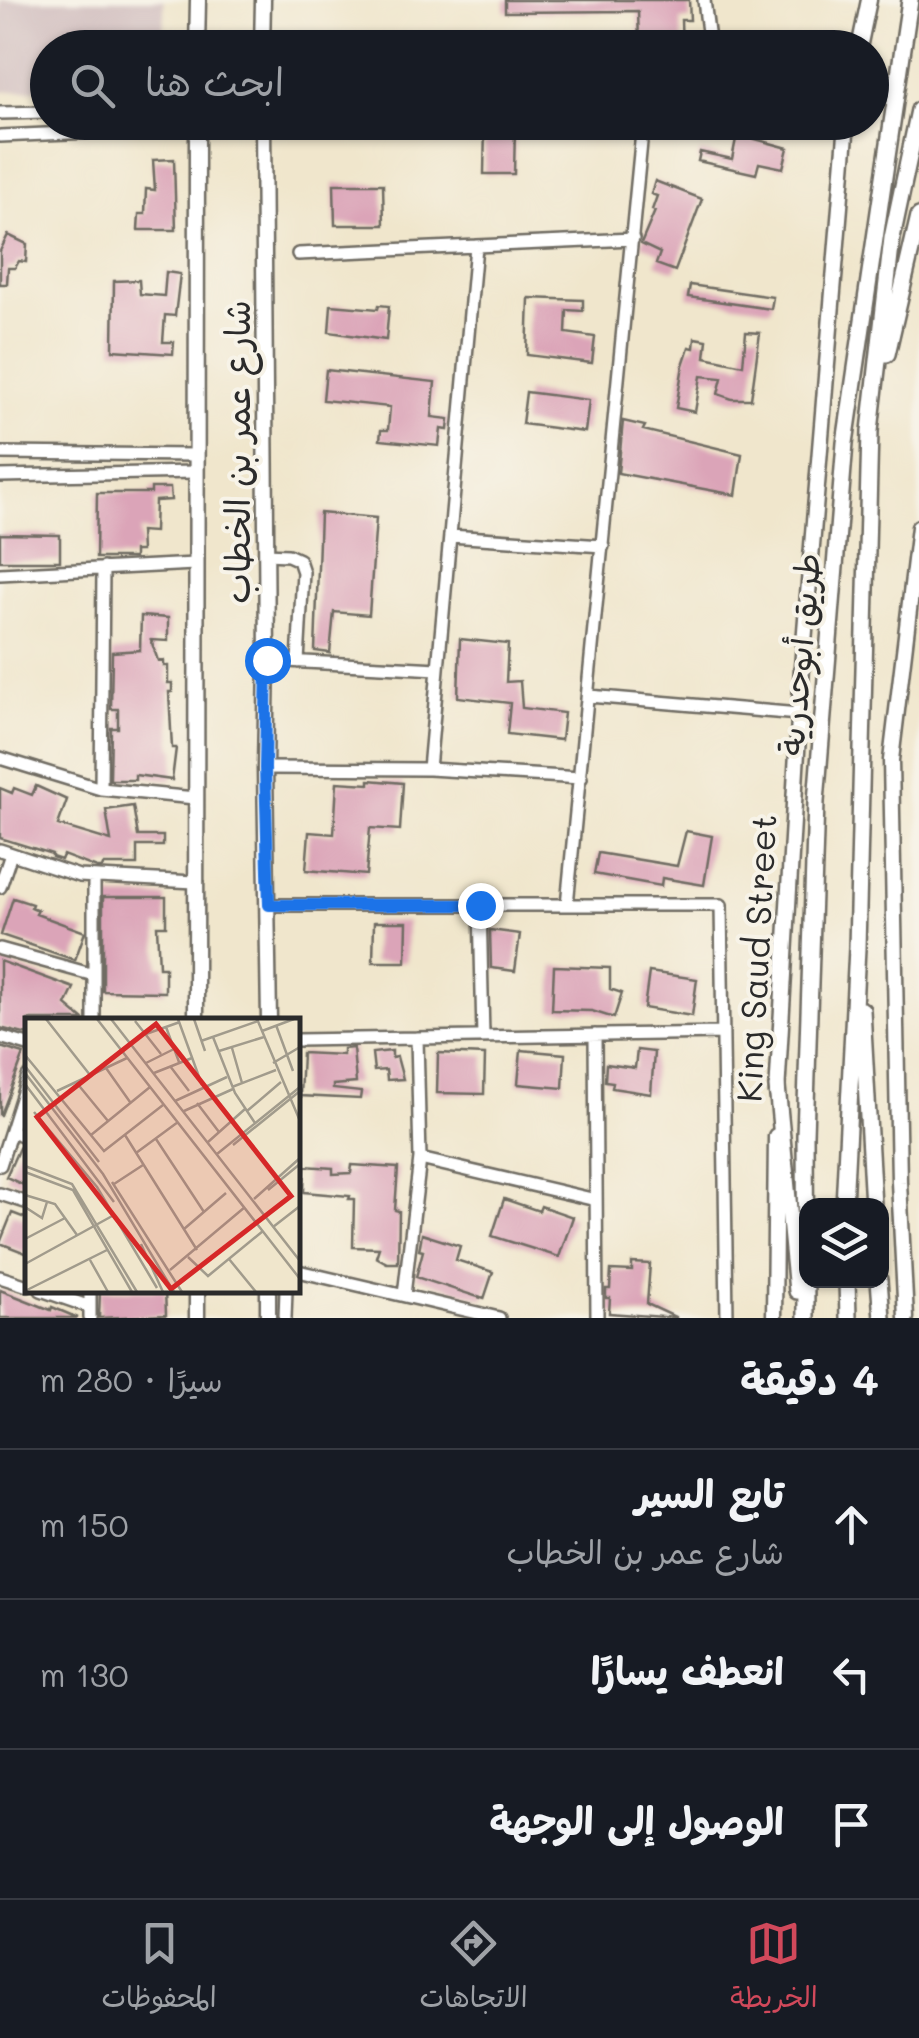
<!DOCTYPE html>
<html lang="ar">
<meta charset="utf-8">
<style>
body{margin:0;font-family:Mali,"Playpen Sans Arabic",sans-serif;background:#20242c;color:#f1f3f6;direction:rtl}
.controls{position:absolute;right:30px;bottom:30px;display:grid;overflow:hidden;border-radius:20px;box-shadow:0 2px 8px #0004}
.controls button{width:90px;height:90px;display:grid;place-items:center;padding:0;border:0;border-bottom:2px solid #363941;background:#171b24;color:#f1f3f6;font:50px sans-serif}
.stop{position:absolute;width:30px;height:30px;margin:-22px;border:8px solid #1a73e8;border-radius:50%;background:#fff}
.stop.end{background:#1a73e8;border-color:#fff;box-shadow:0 2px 10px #0008}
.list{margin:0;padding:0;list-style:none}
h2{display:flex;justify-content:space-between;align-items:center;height:130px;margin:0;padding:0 40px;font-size:42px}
h2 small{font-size:32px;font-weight:400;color:#9ea1a6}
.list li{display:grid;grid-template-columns:65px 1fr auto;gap:30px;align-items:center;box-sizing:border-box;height:150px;padding:0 40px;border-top:2px solid #363941}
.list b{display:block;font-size:38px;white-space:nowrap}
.list p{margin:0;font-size:32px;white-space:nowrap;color:#9ea1a6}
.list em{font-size:32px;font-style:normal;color:#9ea1a6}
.icon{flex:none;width:55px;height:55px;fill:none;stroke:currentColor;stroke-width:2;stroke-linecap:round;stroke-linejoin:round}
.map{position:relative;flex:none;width:919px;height:1318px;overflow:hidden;direction:ltr}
.search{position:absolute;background:#171b24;box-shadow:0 2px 8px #0004;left:30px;right:30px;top:30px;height:110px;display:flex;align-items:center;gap:25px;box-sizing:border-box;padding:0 35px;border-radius:55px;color:#9ea1a6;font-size:38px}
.sheet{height:580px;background:#171b24}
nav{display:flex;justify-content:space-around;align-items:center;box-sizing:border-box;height:140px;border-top:2px solid #363941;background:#171b24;font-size:28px;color:#9ea1a6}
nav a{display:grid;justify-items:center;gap:5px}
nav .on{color:#d1495b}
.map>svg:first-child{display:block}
.industrial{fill:#d2bfc0}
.building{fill:#dba4b8}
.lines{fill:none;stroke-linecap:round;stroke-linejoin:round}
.minor-casing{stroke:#706c63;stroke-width:16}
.major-casing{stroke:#706c63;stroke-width:19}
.highway-casing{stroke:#706c63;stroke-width:20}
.minor{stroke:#fff;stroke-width:11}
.major{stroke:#fff;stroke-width:14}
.highway{stroke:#fff;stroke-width:15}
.route{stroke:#1a73e8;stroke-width:12}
.labels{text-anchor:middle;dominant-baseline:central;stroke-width:8;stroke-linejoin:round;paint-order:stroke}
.street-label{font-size:35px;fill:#2b2b2b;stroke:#f7f3e8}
.inset-road{fill:none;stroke:#a19b8c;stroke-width:2.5}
.view{fill:#d62828;fill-opacity:0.15;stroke:#d62828;stroke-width:5}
.inset-edge{fill:none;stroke:#2b2b2b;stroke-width:5}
</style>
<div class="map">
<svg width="919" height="1318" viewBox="0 0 919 1318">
<rect width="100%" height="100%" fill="#f7f3e8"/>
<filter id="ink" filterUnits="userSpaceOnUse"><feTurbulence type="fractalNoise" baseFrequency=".01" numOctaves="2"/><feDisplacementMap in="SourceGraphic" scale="20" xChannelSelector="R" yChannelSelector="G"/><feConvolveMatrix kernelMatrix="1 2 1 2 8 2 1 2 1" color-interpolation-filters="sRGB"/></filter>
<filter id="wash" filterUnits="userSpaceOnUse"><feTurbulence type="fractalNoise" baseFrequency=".0048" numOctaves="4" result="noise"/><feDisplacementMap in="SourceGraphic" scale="40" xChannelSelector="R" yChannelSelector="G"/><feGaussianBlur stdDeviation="2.25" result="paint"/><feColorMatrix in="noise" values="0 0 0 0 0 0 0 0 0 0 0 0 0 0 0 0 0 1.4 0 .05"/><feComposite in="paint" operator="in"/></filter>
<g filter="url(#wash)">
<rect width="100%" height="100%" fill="#f0e6cc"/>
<path class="industrial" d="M0,0H164V47L48,48L47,89L0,92Z"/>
<g id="blocks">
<path class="building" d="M505,0H689L690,20H681L682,48H665V42H639L638,11L505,12Z
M485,126H515L514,174H484Z
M737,134L788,148L783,168L759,163L756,174L698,161L700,152L732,159Z
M174,159L176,230H138L139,214H145L146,189L155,190L153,160Z
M655,181L702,199L675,271L656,264L660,253L641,244L655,211L652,210L657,196L651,194Z
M334,184H383L384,225H335Z
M8,235L27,244L26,262L19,261L15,268H8L7,284H0V251Z
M166,272L180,274L175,316L165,315L163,342H174L173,354L113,350L114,281L139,280L140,294L164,296Z
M690,285L773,297L771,309L688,297Z
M529,298L583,300V311L567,310L566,333L595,337L592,363L527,355Z
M331,305L378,309L379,305L389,306L386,340L329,332Z
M746,332L760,333L751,399H732L718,394L722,378L701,376L695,412L676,408L683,365L689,347L694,348L695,338L707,340L705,357L743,365Z
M326,370L435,382L432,417L449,419L448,430L441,429L439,446L380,440L381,430H388L390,407L323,400Z
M526,392L589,400L585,432L522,424Z
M623,421L645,426L643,430L742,454L736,495L618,473Z
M151,488H170L171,500L155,501L154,532L140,531L141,551H134V558H96L97,493H151Z
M320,513L376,518L369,615L334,612L330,653L315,651Z
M0,534L60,535V561H0Z
M141,616L168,618V641L151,640L158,661H164V666H168V683H172V692H169L172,748H176L172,780L135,775V780H110L111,728H118V709H111L112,652L140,650Z
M460,639L508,644L506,682L520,681L522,708L564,713L561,740L507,734L510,703L458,697Z
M369,780L403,783L400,830L370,828L366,875L306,870L309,832L334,834L337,782L369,784Z
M36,786L67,800L58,825L111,841L106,810L133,806L138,836H163V846H137V865H103L102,868H97L63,855L61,860L52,857V854L0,838V788L12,793L14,788L32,795Z
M686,831L712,836L704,885L662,878L661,886L594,874L598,853L677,866Z
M103,897H166V926H157L159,967H165V992L103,991Z
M13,898L32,904L31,907L38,910L36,914L85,932L75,960L1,935Z
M374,922H407L406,962H373Z
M490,930L520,934L515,971L491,968Z
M0,961L74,988L66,1005L84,1020H28V1035L0,1028Z
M554,966L610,968V989L622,993L614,1018L592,1011L552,1010Z
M649,972L697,979L692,1016L644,1008Z
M0,1047L24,1054L1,1115H0Z
M353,1048L356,1083L333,1085V1089L361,1092L360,1099L300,1096L302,1053L343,1055V1049Z
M521,1050L565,1054L563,1088L518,1084Z
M637,1050L654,1052L651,1094L612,1088L613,1082L605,1081L606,1064L635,1068Z
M392,1051V1058L397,1057L403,1079L387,1080L386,1070L374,1071L372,1053Z
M438,1053L485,1055L484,1094L437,1093Z
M19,1148L28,1152V1187L6,1177Z
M352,1165L398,1168L395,1210L399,1211L398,1263H387L376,1257L379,1248L353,1247L354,1199H349L350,1196L304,1192L305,1166L333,1168V1174L351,1173Z
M504,1199L539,1211L541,1206L573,1217L559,1257L492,1236Z
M12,1213L28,1219V1254L0,1243Z
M422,1234L460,1246L456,1260L493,1272L484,1299L416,1277L423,1251L419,1250Z
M632,1263L650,1264L647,1304L677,1318L609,1313L610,1298H606V1289H610L611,1270L632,1271Z
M0,1290L51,1310L52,1307L78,1318H0Z
M100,1290H165L166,1315L99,1318Z"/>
</g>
</g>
<g filter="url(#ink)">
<use href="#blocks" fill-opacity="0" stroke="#706c63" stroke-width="2.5"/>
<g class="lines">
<g class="minor-casing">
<path id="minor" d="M704,0L710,48
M0,113L48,112
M0,136L182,128L189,122
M298,254L633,239
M0,453L195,455
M0,476L195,472
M450,536L603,546
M266,554L288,555L299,560L303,572L298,662
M0,574L195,564
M267,660L438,669
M589,696L799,714
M0,758L101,789L195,798
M265,768L429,769L581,778
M429,769L476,246
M101,789L103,568
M0,850L79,876L195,882
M0,887L11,854
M269,905H721L727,1318
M480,905L483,1037
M567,905L643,122
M0,949L94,975
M94,1021V877
M595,1035L597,1318
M0,1037L28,1045
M298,1040L723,1033
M11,1131L28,1137
M420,1159L596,1200
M0,1165L28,1077
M0,1194L28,1203
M298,1271L499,1318
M0,1277L28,1286
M41,1290L90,1307
M90,1290V1318
M404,1295L420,1159L417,1038
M285,1318L286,1290"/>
</g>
<g class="major-casing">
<path id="major" d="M197,48L198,0
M262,48L263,0
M859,48L869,0
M263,122L267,660L265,768L269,1021
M196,1021L197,122
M777,1094L802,667L847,122
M197,1290V1318
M268,1318V1290
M774,1318L776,1136
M906,1318L899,1182L891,760L919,527"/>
</g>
<g class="highway-casing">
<path id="highway" d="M887,354L919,216
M862,1010L873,1206
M777,1086L797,1291
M844,1206L857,948L870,431L892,238L919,110
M847,1280L848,1318
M879,1280L882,1318
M806,1318L805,1135L816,802L845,443L910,0"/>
</g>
<use href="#minor" class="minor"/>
<use href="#major" class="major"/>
<use href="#highway" class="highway"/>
</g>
</g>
<g class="lines" filter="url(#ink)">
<path class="route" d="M267,660L265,768L269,905H480"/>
</g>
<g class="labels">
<g class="street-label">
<text transform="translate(236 452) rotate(-90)">شارع عمر بن الخطاب</text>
<text transform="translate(798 654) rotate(-85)">طريق أبوحدرية</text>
<text transform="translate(755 958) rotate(-87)">King Saud Street</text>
</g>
</g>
<g transform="translate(25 1018)">
<rect width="275" height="275" fill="#f0e6cc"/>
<path class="inset-road" d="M21,1L65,57M72,1L275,261M86,1L275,243M153,1L177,67M169,1L180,33M232,1L275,103M110,3L136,36M251,7L268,53M141,9L154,44M237,13L269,1M121,16L155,4M188,19L210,75L230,105M176,23L233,3M207,30L217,65M194,33L239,19M0,37L79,133L138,87M121,45L149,31M248,45L275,29M0,48L74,144M145,48L164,73M81,50L105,84M0,55L78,156L149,274M129,55L167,40M51,64L83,103M0,66L89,184M207,69L251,52M32,73L102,40M150,83L202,59M172,85L194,114M159,93L208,71M222,93L256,64M9,94L72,169L132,270M66,117L125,69M100,117L172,232M131,121L179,194M183,124L220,91M208,127L275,73M111,135L153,104M192,136L275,69M0,148L47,166L112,274M0,154L48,172L107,274M87,164L157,274M89,166L118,147M243,172L275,146M0,177L30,186L52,217M229,181L275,140M0,189L17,200L22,184M248,209L275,188M159,211L201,175M0,221L40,200M116,226L138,274M163,239L183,258L238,213M204,241L231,274M65,242L83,274M0,246L89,197M145,252L220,189M0,273L82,232"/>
<path class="view" d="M131,6L266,178L146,271L12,99Z"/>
<rect width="275" height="275" class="inset-edge"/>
</g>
</svg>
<div class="controls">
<button><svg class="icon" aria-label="layers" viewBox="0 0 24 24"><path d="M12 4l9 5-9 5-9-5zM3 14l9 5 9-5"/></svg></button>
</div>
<div class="stop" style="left:267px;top:660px"></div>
<div class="stop end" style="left:480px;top:905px"></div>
<div class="search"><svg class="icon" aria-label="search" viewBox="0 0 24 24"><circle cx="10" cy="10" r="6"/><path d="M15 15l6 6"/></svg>ابحث هنا</div>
</div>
<section class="sheet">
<h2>4 دقيقة<small>سيرًا · 280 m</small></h2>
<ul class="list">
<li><svg class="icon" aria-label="ahead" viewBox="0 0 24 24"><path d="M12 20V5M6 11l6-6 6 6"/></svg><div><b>تابع السير</b><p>شارع عمر بن الخطاب</p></div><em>150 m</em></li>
<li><svg class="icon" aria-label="left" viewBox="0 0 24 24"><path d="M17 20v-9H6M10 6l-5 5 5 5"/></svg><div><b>انعطف يسارًا</b></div><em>130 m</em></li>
<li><svg class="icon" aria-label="arrive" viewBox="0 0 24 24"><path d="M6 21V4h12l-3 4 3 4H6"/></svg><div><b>الوصول إلى الوجهة</b></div></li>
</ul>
</section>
<nav>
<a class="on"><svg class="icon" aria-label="map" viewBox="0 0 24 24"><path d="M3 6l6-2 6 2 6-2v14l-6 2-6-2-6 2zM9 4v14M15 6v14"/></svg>الخريطة</a>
<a><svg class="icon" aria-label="directions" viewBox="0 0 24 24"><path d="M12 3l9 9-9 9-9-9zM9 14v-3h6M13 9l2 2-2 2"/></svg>الاتجاهات</a>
<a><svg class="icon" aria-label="saved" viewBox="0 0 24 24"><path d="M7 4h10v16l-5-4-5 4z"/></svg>المحفوظات</a>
</nav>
